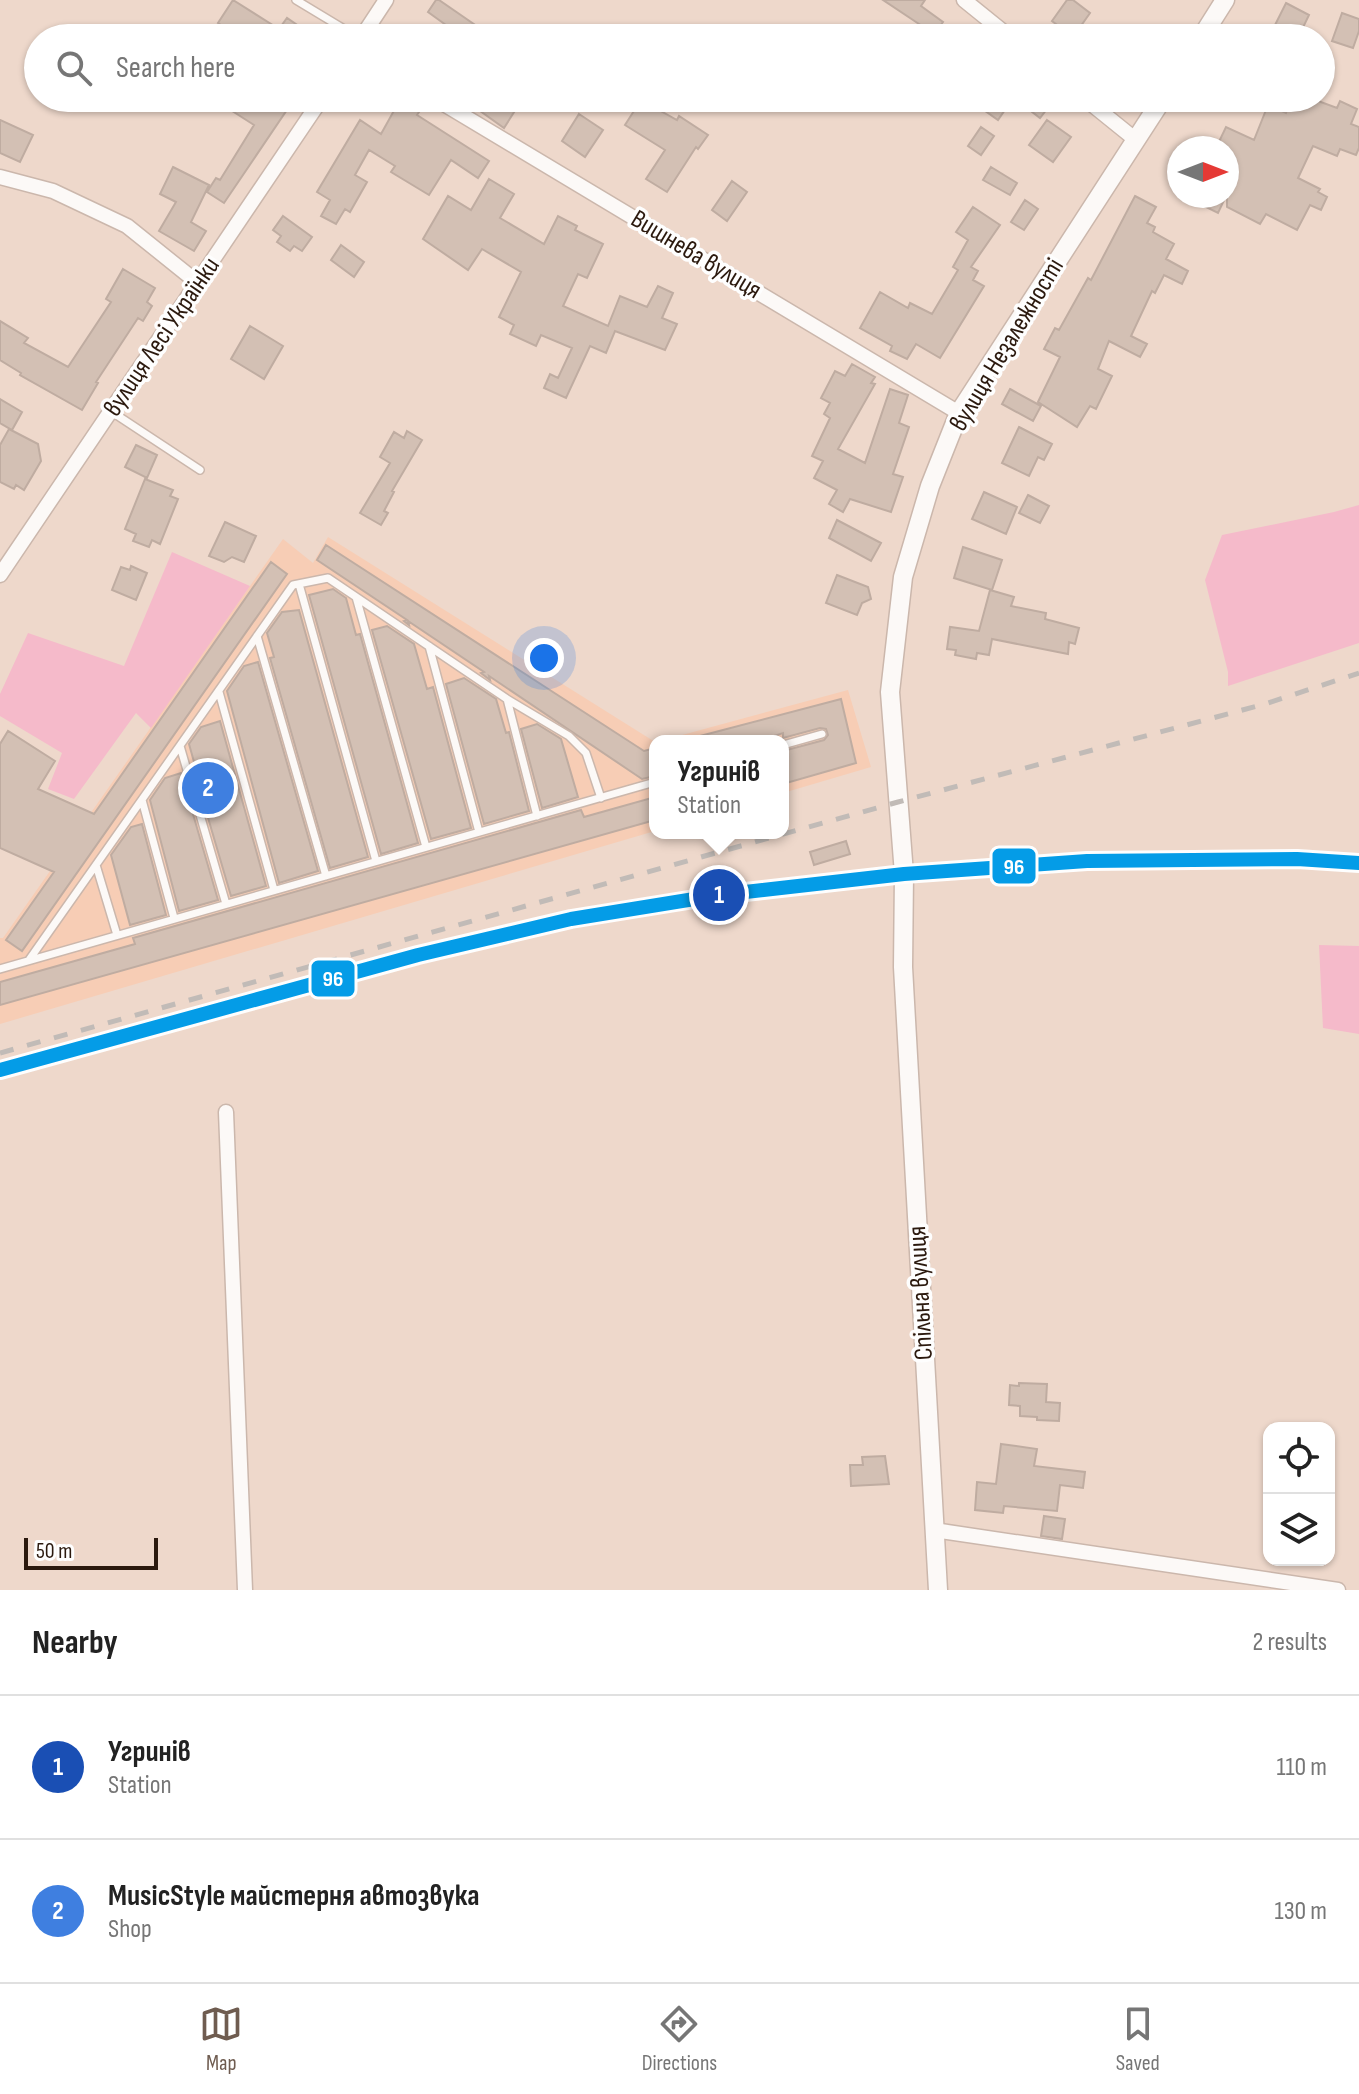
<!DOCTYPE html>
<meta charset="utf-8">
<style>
body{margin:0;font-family:"Sofia Sans Condensed",sans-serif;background:#f6f6f6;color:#222}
.controls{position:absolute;right:24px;bottom:24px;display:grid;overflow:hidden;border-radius:16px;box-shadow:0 2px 6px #0004}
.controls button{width:72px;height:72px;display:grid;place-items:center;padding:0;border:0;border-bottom:2px solid #e0e0e0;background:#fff;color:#222;font:40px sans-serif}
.compass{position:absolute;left:1167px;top:136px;width:72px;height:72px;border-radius:50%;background:#fff;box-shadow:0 2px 6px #0004;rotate:90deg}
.scale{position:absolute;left:24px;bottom:20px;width:134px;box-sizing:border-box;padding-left:8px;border:4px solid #2b190e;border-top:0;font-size:22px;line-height:28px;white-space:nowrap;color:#2b190e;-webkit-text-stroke:6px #fefefe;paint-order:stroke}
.you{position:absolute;left:544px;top:658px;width:28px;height:28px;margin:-20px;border:6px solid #fff;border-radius:50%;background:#1a73e8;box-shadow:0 0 0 12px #1a73e833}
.badge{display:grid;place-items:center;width:52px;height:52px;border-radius:50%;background:#6f5c50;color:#fff;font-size:26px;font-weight:700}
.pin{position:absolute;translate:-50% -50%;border:4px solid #fff;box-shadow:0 2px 8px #0006}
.popup{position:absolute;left:649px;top:735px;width:140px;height:104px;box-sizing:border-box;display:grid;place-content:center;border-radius:16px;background:#fff;filter:drop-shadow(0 2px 6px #0005);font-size:26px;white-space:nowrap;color:#767676}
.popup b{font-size:30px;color:#222}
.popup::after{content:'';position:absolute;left:50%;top:100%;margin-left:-16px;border:16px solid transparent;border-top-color:#fff}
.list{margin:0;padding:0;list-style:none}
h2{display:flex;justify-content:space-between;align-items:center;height:104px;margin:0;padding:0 32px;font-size:34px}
h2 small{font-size:26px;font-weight:400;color:#767676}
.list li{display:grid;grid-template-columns:52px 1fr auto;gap:24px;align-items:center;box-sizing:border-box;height:144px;padding:0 32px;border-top:2px solid #e0e0e0}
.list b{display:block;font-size:30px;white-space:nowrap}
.list p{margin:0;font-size:26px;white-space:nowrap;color:#767676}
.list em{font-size:26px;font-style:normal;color:#767676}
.icon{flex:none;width:44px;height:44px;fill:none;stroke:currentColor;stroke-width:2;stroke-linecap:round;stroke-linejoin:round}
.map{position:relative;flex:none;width:1359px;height:1590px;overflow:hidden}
.search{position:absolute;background:#fff;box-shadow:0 2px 6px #0004;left:24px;right:24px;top:24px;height:88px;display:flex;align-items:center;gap:20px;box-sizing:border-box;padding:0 28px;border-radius:44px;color:#767676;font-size:30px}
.sheet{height:392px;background:#fff}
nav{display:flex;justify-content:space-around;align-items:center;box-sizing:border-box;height:112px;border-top:2px solid #e0e0e0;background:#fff;font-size:22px;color:#767676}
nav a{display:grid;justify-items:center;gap:4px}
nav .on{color:#6f5c50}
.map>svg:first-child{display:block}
.built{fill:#f7cdb5}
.green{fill:#f5baca}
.building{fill:#d3c0b4;stroke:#bfaca1;stroke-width:2}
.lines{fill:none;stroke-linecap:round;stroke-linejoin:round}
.service-casing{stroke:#cbb7ac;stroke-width:10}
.minor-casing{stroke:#cbb7ac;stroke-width:17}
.tertiary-casing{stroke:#cbb7ac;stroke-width:21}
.service{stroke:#fcf9f7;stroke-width:7}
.minor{stroke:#fcf9f7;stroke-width:14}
.tertiary{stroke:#fcf9f7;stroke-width:18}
.rail{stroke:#c1bbb7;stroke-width:5;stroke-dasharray:14 14;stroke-linecap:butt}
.rail-1-casing{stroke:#fefefe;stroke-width:20}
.rail-1{stroke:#049ce7;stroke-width:14}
.labels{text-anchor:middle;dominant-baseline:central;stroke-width:7;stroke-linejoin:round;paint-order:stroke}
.street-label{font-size:26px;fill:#2b190e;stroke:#fefefe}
.line-badge{stroke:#fefefe;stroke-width:3}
.badge-label{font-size:22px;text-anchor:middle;font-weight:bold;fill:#fff}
</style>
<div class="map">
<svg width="1359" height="1590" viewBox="0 0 1359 1590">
<rect width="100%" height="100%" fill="#eed8cb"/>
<path class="built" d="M328,537L655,742V831L0,1024V938H3L283,539L313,563Z
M848,690L871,767L783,793V741H660Z"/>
<path class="green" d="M1359,505V643L1228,686V672L1205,580L1222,535L1334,512Z
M172,552L250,586L151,728L136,713L74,799L48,789L62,753L0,716V694L28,633L124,666Z
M1319,945L1359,946V1034L1323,1028Z"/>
<path class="building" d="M233,0L279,29L287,18L316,38H241L218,23Z
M436,0H439L494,38H464L428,12Z
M883,0H925L921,6L943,22L934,34Z
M1067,0H1073L1090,13L1073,37L1052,21Z
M1286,3L1309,15L1298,38L1274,27Z
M1342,13L1359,19V31L1353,48L1332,41Z
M212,98H295L224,203L207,192L216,178L220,180L254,125Z
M401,98L421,109L417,115L489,161L478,178L451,160L429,195L391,172L395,166L369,150L355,175L367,182L350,212L345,209L336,224L321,216L330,200L317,192L360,120L381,134Z
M462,98H523L504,128Z
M967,98H1013L998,120Z
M1014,98H1041L1050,105L1040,118Z
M1292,98H1310L1337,108L1340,101L1357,109L1351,124L1359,127V148L1356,155L1340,149L1337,156L1313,146L1298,178L1320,189L1318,192L1327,197L1321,210L1310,205L1297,230L1266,214L1260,224L1227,207V148H1216L1226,127L1254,140L1268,105L1286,113Z
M641,100L677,120L679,116L708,135L698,149L696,147L667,192L646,179L665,150L625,125Z
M579,114L603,130L585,157L562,141Z
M0,120L33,135L20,162L0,153Z
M1047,120L1071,137L1053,162L1029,145Z
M981,127L994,136L981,155L968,146Z
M173,167L209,185L191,222L206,231L194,251L159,231L176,202L160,194Z
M991,167L1017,183L1010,195L983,180Z
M489,179L514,194L500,218L544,244L558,216L577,226L575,230L603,244L587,278L578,274L563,306L608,326L620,296L647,307L658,286L673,293L662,318L677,324L665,350L615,331L606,353L590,346L566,398L544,388L550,374L558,378L572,348L541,335L536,346L510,334L514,325L499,317L521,272L482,249L468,270L423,239L448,196L471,210Z
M732,181L747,192L727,221L712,210Z
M1135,196L1156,207L1147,223L1155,227L1153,232L1174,244L1166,259L1188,271L1182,284L1164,275L1155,293L1152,291L1131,336L1147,344L1140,357L1109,341L1098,369L1112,376L1096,409L1090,406L1077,427L1038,402L1060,357L1044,349L1055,328L1059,330L1088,278L1091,280Z
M1184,196H1226L1218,213Z
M1025,200L1038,209L1024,230L1011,222Z
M973,207L1000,225L971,267L978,271L973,280L984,286L940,358L916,344L907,359L890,351L892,346L860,328L880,292L908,308L910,303L932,314L958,270L953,267L968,240L956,232Z
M283,216L312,237L302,251L294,246L290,251L277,242L281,236L273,230Z
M341,245L364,262L354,277L331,260Z
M123,269L155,288L147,302L152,306L143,321L138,318L96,382L98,383L82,410L20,375L21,373L0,360V321L28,338L24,343L68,367L111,302L106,299Z
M250,326L283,346L264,379L231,359Z
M852,364L875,377L871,383L875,384L838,449L865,463L890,389L908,395L899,423L909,427L893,474L903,477L891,512L850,499L843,512L829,504L837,490L814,478L823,461L812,456L830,418L824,414L830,403L821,398L835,371L845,376Z
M1010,389L1041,406L1033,421L1002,404Z
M0,399L22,412L12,430L0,423Z
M1019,427L1052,444L1044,460L1038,457L1029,476L1002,463Z
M9,429L38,444L41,461L24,490L16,485L14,489L0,482V445Z
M407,431L422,440L392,491L394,492L384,511L388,513L381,525L360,513L390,463L380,457L394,432L404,438Z
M136,445L157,455L147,478L125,467Z
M145,479L173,490L170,496L178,499L160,544L152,540L149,547L133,541L136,534L125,529Z
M984,492L1017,507L1006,534L972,519Z
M1028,495L1049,506L1040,523L1019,513Z
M837,520L881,543L871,561L829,538Z
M225,522L256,536L244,562L232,557L224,562L209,556Z
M326,545L644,751L655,748V776L642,779L489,676L490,680L481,673L484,672L408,621L409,625L404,621L407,620L317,560Z
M963,547L1002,560L992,590L954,578Z
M271,562L287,574L22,951L6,940L54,872L0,848V744L8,731L55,761L38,789L94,814Z
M131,566L147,573L136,600L112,590L121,567L130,570Z
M837,575L868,587L871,599L862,603L857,615L826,603Z
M333,589L346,598L356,635L360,634L418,843L381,854L309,595Z
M990,590L1014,597L1011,606L1046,613L1045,619L1079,628L1075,644L1069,642L1068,654L992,639L989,655L977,653L976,659L955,655L956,650L947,649L950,627L979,631Z
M299,610L368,857L330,868L270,658L274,657L267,633L282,612Z
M387,626L414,644L427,689L433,687L471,828L431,839L372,630Z
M258,662L318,871L279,883L227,691L244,666Z
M464,678L496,699L506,733L509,732L529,811L484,824L446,684Z
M841,699L856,763L783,784V751L824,740L828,735L826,729L820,728L783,738V733L758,741H701L700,736Z
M220,721L266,886L231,896L194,770L196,769L189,744L201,727Z
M537,724L561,739L578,797L542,808L521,729Z
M181,773L218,900L179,911L150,800L165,778Z
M655,797V820L0,1005V982L135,944L133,938L581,810L584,817Z
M142,824L166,915L130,925L111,855L131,827Z
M846,841L850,854L814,865L810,852Z
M1019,1383L1047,1384L1046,1402L1060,1403L1059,1421L1037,1420V1417L1020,1416V1406L1009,1405L1010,1385L1019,1386Z
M1001,1444L1037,1449L1034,1466L1085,1472L1083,1488L1060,1485L1057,1511L1004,1506L1003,1513L975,1510L977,1482L996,1484Z
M885,1456L889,1484L851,1486L850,1465H863L862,1457Z
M1044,1516L1065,1519L1062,1539L1041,1536Z"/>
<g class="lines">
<g class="service-casing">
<path id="service" d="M296,0L359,38
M112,412L200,470
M299,584L376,861
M356,597L426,847
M257,636L326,876
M429,646L479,832
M219,692L274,890
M507,699L537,816
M783,745L822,734
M180,746L226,904
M142,800L174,918
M96,865L117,935
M29,960L293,585L328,578L507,699L569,736L586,753L601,798
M0,969L655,782"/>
</g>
<g class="minor-casing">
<path id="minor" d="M964,0L1011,38
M361,38L386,0
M434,98L959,413
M1084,98L1136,140
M0,177L53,191L127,226L198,283
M0,575L322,98
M226,1112L245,1590
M934,1530L1338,1590"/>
</g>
<g class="tertiary-casing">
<path id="tertiary" d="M1201,38L1225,0
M938,1590L903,967L904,874L890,692L903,577L930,486L959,413L1163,98"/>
</g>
<use href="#service" class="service"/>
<use href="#minor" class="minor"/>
<use href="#tertiary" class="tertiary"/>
<path class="rail" d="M0,1053L898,802L1265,704L1359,673"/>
<g class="rail-1-casing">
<path id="rail-1" d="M0,1070L418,955L571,919L719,895L904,874L1087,861L1297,859L1359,863"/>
</g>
<use href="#rail-1" class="rail-1"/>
</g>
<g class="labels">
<g class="street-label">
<text transform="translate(696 255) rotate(31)">Вишнева вулиця</text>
<text transform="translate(162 337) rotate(-56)">вулиця Лесі Українки</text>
<text transform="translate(1007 345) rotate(-59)">вулиця Незалежності</text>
<text transform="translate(921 1293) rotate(-93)">Спільна вулиця</text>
</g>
</g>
<g class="line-badge">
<rect x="991" y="847" width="46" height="38" rx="8" fill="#049ce7"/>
<rect x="310" y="959" width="46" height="39" rx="8" fill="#049ce7"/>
</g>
<g class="badge-label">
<text x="1014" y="874">96</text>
<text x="333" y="986">96</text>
</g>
</svg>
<div class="controls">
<button><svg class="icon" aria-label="locate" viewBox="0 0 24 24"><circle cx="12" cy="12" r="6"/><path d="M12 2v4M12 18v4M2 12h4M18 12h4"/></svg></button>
<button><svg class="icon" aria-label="layers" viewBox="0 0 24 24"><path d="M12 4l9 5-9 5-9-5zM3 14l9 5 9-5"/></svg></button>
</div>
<svg class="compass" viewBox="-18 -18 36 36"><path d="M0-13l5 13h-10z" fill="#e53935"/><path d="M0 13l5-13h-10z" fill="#767676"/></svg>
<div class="scale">50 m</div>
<div class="you"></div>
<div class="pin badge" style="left:719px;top:895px;background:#1a4fb4">1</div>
<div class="popup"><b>Угринів</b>Station</div>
<div class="pin badge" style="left:208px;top:788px;background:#3f7fe0">2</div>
<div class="search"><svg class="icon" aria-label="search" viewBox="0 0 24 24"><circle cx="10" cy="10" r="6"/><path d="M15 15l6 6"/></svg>Search here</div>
</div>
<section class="sheet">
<h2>Nearby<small>2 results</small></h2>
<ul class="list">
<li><span class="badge" style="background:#1a4fb4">1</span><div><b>Угринів</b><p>Station</p></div><em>110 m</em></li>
<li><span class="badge" style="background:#3f7fe0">2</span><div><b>MusicStyle майстерня автозвука</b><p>Shop</p></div><em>130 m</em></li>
</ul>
</section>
<nav>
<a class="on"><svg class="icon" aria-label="map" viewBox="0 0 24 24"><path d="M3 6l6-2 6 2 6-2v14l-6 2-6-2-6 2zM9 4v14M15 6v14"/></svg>Map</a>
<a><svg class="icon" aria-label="directions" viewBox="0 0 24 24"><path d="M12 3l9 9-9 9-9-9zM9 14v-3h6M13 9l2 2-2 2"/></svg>Directions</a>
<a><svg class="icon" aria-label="saved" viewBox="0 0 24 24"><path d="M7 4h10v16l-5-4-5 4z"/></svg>Saved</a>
</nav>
